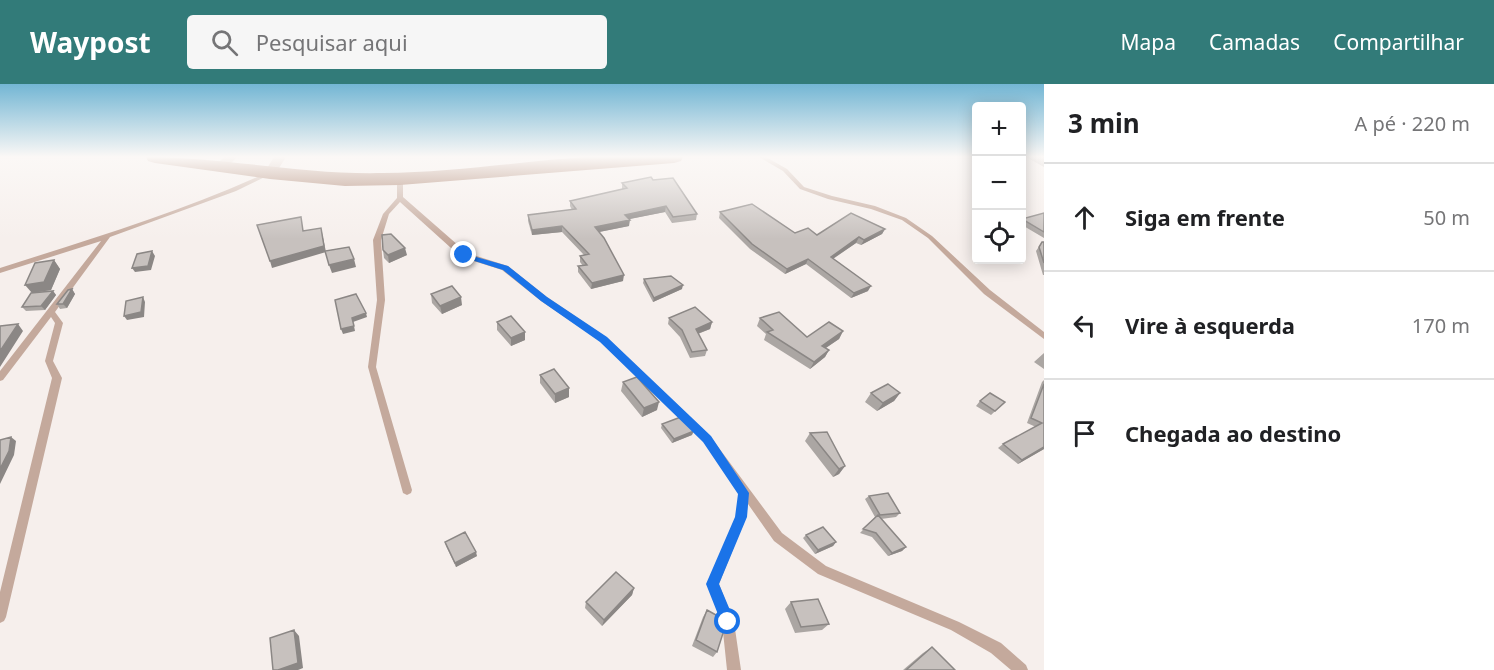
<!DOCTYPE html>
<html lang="pt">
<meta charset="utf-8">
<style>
body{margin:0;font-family:"Noto Sans",sans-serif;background:#f6f6f6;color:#202124}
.controls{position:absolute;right:18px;top:18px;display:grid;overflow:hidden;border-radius:6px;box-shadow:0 3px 15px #0003}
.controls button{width:54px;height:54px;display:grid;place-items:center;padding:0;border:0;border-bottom:2px solid #e0e0e0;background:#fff;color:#202124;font:30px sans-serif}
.stop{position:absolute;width:18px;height:18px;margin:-14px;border:4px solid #1a73e8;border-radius:50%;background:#fff}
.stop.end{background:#1a73e8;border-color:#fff;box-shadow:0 2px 6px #0008}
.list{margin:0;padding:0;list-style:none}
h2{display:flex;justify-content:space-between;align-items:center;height:78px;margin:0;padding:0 24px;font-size:26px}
h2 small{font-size:20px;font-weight:400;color:#757577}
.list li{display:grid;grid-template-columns:39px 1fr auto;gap:18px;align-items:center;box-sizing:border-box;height:108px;padding:0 24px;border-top:2px solid #e0e0e0}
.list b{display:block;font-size:22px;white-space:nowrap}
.list em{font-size:20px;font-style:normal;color:#757577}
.icon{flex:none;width:33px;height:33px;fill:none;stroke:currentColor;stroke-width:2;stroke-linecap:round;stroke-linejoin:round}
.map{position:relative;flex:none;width:1044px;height:586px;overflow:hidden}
header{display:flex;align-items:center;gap:36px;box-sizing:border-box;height:84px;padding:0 30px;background:#327b79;color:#fff}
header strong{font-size:28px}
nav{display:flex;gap:33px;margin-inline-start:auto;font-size:21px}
.search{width:420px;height:54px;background:#f6f6f6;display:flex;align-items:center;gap:15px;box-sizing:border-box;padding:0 21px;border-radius:6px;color:#757577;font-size:22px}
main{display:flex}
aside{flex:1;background:#fff}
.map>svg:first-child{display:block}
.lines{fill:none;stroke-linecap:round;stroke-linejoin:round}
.service{fill:#c4a99c;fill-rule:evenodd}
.minor{fill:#c4a99c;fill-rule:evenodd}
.primary{fill:#9c6c55;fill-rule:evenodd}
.wall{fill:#aba6a3}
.shaded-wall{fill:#8b8785}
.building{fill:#c7c1be;stroke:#8b8785;stroke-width:1.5}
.route{fill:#1a73e8}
</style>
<header>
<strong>Waypost</strong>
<div class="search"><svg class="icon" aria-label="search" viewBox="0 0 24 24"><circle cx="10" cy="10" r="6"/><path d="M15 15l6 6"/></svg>Pesquisar aqui</div>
<nav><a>Mapa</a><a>Camadas</a><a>Compartilhar</a></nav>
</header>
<main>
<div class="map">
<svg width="1044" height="586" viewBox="0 0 1044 586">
<rect width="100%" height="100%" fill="#f6efec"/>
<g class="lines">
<path class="service" d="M759,73H766L787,85L804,103L832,112L875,122L906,134L932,152L990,206L1044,248V255L984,210L928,154L902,136L871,125L828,115L800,105L783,87Z
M268,88L273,89L236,107L110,153L55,228L63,239L53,277L62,294L6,533L4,537L0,539V508L52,294L45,277L55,239L51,233L3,296L0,297V287L101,157L0,189V184C90,155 182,128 268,88Z
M400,93L403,95V113L467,169L508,182L547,213L606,253L710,352L782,449L826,482L959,538L1001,559L1026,581L1028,586H1011L991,569L951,546L818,490L774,457L748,420L746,433L719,500L734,538L741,586H727L722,538L707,500L736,433L739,408L704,358L600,257L541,217L502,186L461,173L400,118L389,130L381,156L385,216L376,283L412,406L411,409L407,411L403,409L368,283L377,216L373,156L383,130L397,114V95Z"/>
<path class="minor" d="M224,73H237L224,86H216L214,83Z
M274,73H286L274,92H266L264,89Z"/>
<path class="primary" d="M146,73C225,73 303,91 383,89C483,88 583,65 683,73L681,77L674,79L400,101L345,102L270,95L155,79L148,77Z"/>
</g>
<path class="wall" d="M1026,73H1044V83Z
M653,96L697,130L696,136L672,139L665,128L629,135V142L599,148L623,197L591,205L578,188V182H583L580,178V172L584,171L562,148L532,151L528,137V131L572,126L570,122V117L622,105V99Z
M720,128L795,149L817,151L885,145L882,150L861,161L856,159L833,175L868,207L851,214L806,180L785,190L750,165L719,134Z
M1044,129V154L1022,141V135Z
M1042,158H1044V191H1043L1036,167Z
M383,166L407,171L389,179L384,174Z
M54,176L60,185L51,206L39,208L53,207L56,211L45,226L26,227L22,223Z
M644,195L682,205L653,218L643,199Z
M72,205L75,210L67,224L60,225L57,220Z
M431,210L462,221L442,230L432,219Z
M669,234L712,238L710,245L698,250L707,266L705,272L690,274L680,253L668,240Z
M760,234L807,253L843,247L839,255L826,264L829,266L825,273L810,285L764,256L766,250L757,242Z
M497,238L525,248V256L511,262L497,246Z
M1044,269V285L1034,278Z
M540,291L569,304V313L555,319L540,299Z
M1044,296V365L1018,380L998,364L1003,360L1036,343L1027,339L1042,298Z
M623,298L657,326L642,333L621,307Z
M871,309H900L894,317L877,327L865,318Z
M980,317L1005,318L991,331L976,322Z
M662,340L692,351L672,359L661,344Z
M810,349L845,382L839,390L833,393L805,357Z
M869,412L900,429L896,433L881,435L906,463L902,467L888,472L872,453L860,449L875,433L865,415Z
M806,451L836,458L833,462L815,470L803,454Z
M445,458L477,472L456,483L446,462Z
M634,504L632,511L602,542L585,524L586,518Z
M791,518L829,540L822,546L795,549L785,525Z
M707,526L717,568L713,573L692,562L703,533Z
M932,563L955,586H903L923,569Z"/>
<path class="shaded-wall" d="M666,122L665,128L625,136V131Z
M630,136L629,142L594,149L595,143Z
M562,142V148L532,151V146Z
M321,144L326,168L272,184L270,177Z
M885,145L882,150L861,161L864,156Z
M859,153L856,159L828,178L831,173Z
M405,164L407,171L389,179L388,171Z
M152,167L155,172L151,186L135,188L132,184Z
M354,175L356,183L332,189L329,181Z
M808,175L806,180L785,190L787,185Z
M54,176L60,185L51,206L32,209L25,201Z
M624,191L623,197L591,205L592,199Z
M683,201L682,205L653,218L654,214Z
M871,202L868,207L851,214L854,209Z
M72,205L75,210L67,224L63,220Z
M53,207L56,211L45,226L41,222Z
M143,213L145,218L144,233L127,236L124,232Z
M461,213L462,221L442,230L440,222Z
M366,229L367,233L353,238L352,234Z
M712,238L710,245L694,251L696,245Z
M18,240L23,247L0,283V267Z
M354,242L355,247L343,250L341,245Z
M843,247L839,255L818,269L822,262Z
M525,248V256L511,262V254Z
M829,266L825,273L810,285L814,278Z
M569,304V313L555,319V310Z
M900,309L894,317L877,327L883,319Z
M659,318L657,326L642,333L644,324Z
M694,347L692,351L672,359L674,355Z
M11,353L16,357L14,371L0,400V385Z
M1044,363V365L1018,380L1022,376Z
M845,382L839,390L833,393L839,385Z
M836,458L833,462L815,470L818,466Z
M906,463L902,467L888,472L892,469Z
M476,468L477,472L456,483L455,479Z
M634,504L632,511L602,542L604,536Z
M294,546L299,552L303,584L298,586H278Z"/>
<path class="building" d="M651,93L653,96L673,94L697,130L673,133L666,122L625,131L630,136L595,143L604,154L624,191L592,199L578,182L587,181L580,172L589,170L562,142L532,146L528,131L576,125L570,117L627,104L622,99Z
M752,120L795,149L808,144L817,151L851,129L885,145L864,156L859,153L831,173L871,202L854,209L808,175L787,185L752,160L720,128Z
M1044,129V148L1022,135Z
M301,133L303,147L321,144L324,162L270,177L257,141Z
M391,150L405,164L388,171L383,166L382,151Z
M1042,158H1044V179L1039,163Z
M349,163L354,175L329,181L325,167Z
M152,167L148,182L132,184L137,170Z
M54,176L44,198L25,201L35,179Z
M671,192L683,201L654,214L644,195Z
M452,202L461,213L440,222L431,210Z
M72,205L63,220H57L68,206Z
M53,207L41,222L22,223L31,209Z
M356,210L366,229L352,234L354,242L341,245L335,216Z
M143,213L141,228L124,232L126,217Z
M695,223L712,238L696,245L707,266L692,268L682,246L669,234Z
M779,228L807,253L829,238L843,247L822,262L829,266L814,278L767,248L773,246L760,234Z
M511,232L525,248L511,254L497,238Z
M18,240L0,267V242Z
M554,285L569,304L555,310L540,291Z
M637,293L659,318L644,324L623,298Z
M888,300L900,309L883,319L871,309Z
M1044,300V363L1022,376L1003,360L1042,339L1031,334Z
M990,309L1005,318L995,327L980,317Z
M681,333L694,347L674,355L662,340Z
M827,348L845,382L839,385L810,349Z
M11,353L9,367L0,385V356Z
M888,409L900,429L880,431L869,412Z
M878,431L906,463L892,469L876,449L863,445Z
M823,443L836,458L818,466L806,451Z
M465,448L476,468L455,479L445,458Z
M616,488L634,504L604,536L586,518Z
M818,515L829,540L801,543L791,518Z
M707,526L725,536V543L717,568L696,556Z
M294,546L298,579L278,586H273L270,554Z
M932,563L955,586H906Z"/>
<linearGradient id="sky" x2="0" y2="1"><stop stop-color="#73b6d4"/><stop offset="0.47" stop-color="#fbf8f6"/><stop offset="1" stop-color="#fbf8f6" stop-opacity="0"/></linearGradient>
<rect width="1044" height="155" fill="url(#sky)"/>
<path class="route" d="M462,169L508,182L547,213L607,253L711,352L749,409L747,433L719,500L735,538L733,543L728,545L723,543L706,500L735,433L738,410L703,358L600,258L541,217L503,186L462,173Z"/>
</svg>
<div class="controls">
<button>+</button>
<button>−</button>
<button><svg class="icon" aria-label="locate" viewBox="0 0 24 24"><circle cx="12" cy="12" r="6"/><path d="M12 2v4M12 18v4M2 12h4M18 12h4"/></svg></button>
</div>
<div class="stop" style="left:728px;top:538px"></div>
<div class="stop end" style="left:464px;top:171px"></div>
</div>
<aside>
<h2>3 min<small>A pé · 220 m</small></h2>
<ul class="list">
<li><svg class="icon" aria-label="ahead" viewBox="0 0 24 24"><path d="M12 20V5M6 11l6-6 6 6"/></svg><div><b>Siga em frente</b></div><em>50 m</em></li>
<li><svg class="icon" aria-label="left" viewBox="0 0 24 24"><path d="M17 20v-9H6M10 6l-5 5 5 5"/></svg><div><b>Vire à esquerda</b></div><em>170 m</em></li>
<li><svg class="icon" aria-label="arrive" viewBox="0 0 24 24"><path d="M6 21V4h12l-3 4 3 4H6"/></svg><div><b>Chegada ao destino</b></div></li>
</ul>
</aside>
</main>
